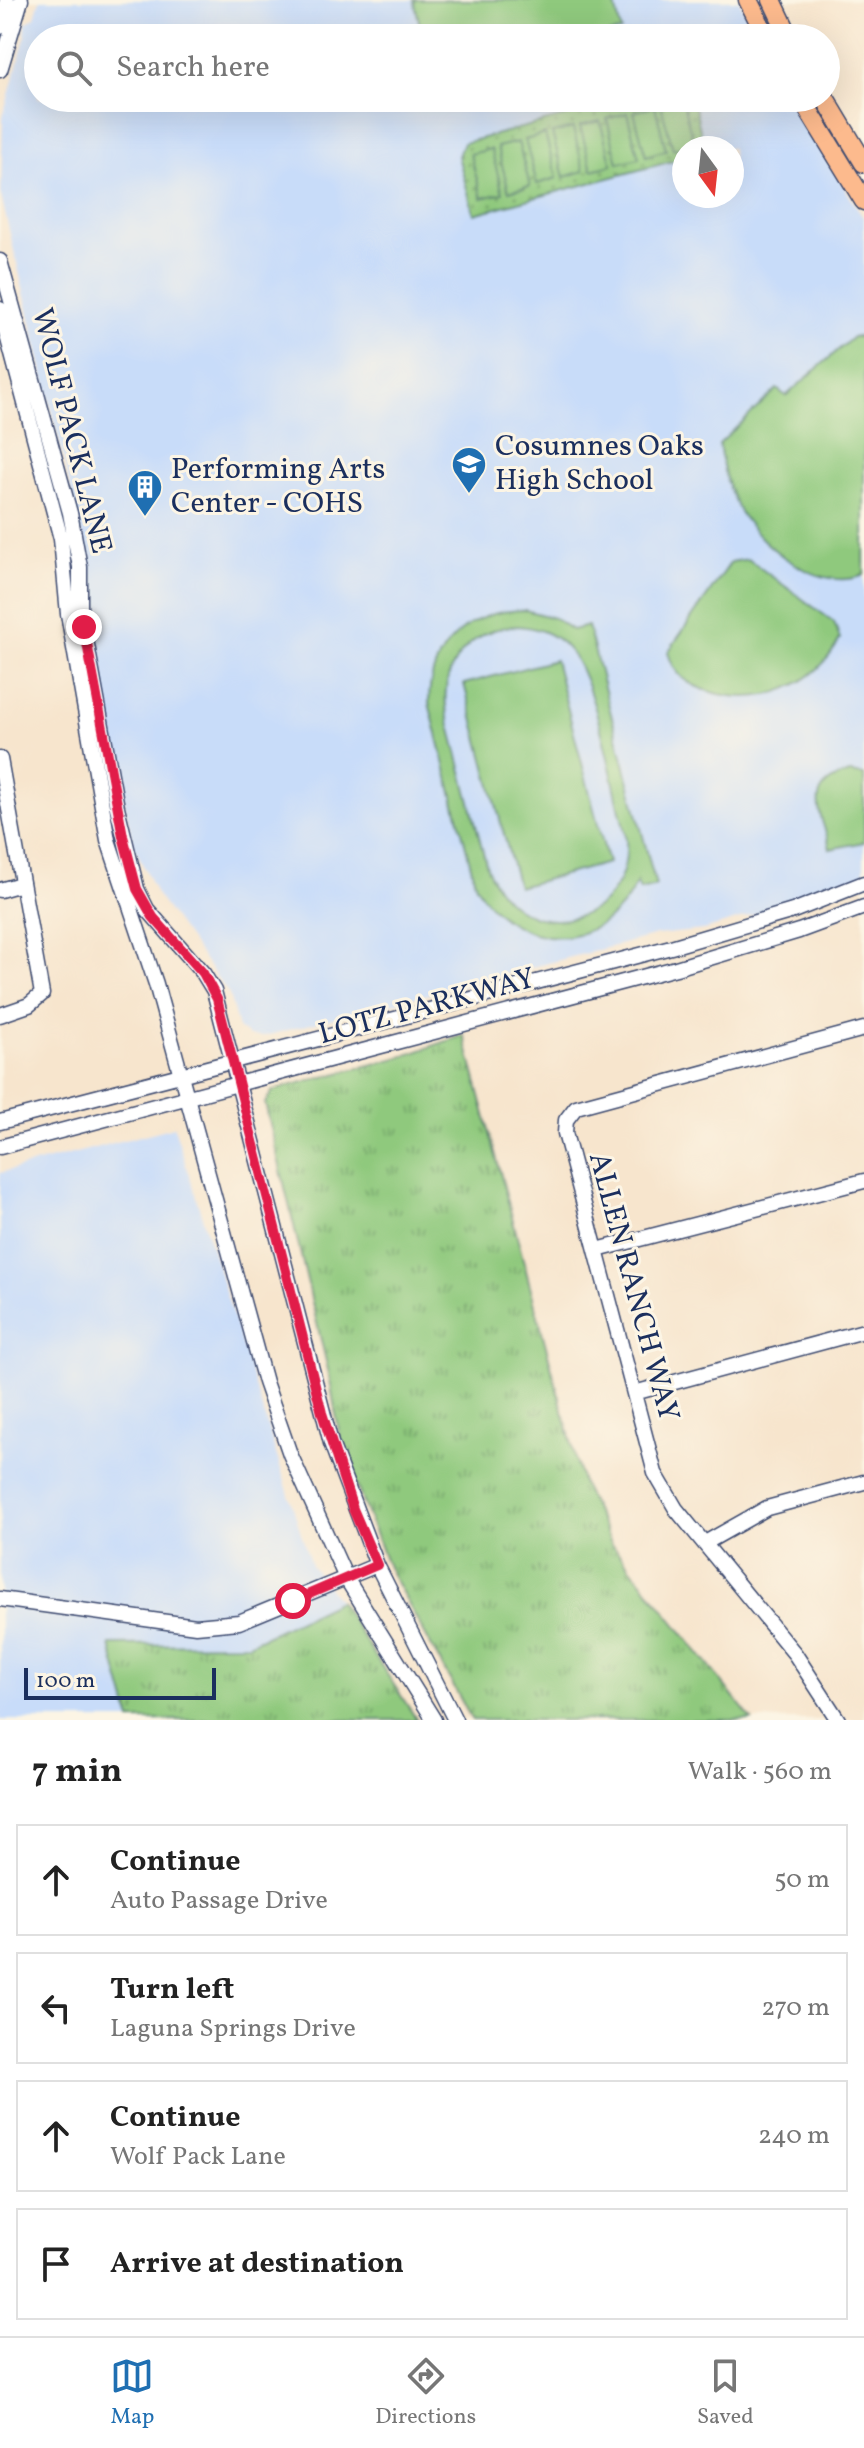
<!DOCTYPE html>
<meta charset="utf-8">
<style>
body{margin:0;font-family:Vollkorn,serif;background:#f6f6f6;color:#222}
.compass{position:absolute;left:672px;top:136px;width:72px;height:72px;border-radius:50%;background:#fff;box-shadow:0 8px 32px #0002;rotate:165deg}
.scale{position:absolute;left:24px;bottom:20px;width:192px;box-sizing:border-box;padding-left:8px;border:4px solid #1b2f5e;border-top:0;font-size:22px;line-height:28px;white-space:nowrap;color:#1b2f5e;-webkit-text-stroke:6px #fcf5e5;paint-order:stroke}
.stop{position:absolute;width:24px;height:24px;margin:-18px;border:6px solid #e11d48;border-radius:50%;background:#fff}
.stop.end{background:#e11d48;border-color:#fff;box-shadow:0 2px 8px #0008}
.list{margin:0;padding:0;list-style:none}
h2{display:flex;justify-content:space-between;align-items:center;height:104px;margin:0;padding:0 32px;font-size:34px}
h2 small{font-size:26px;font-weight:400;color:#767676}
.list li{display:grid;grid-template-columns:52px 1fr auto;gap:24px;align-items:center;box-sizing:border-box;height:112px;margin:0 16px 16px;padding:0 16px;border:2px solid #e0e0e0;border-radius:0px}
.list b{display:block;font-size:30px;white-space:nowrap}
.list p{margin:0;font-size:26px;white-space:nowrap;color:#767676}
.list em{font-size:26px;font-style:normal;color:#767676}
.icon{flex:none;width:44px;height:44px;fill:none;stroke:currentColor;stroke-width:2;stroke-linecap:round;stroke-linejoin:round}
.map{position:relative;flex:none;width:864px;height:1720px;overflow:hidden}
.search{position:absolute;background:#fff;box-shadow:0 8px 32px #0002;left:24px;right:24px;top:24px;height:88px;display:flex;align-items:center;gap:20px;box-sizing:border-box;padding:0 28px;border-radius:44px;color:#767676;font-size:30px}
.sheet{height:616px;background:#fff}
nav{display:flex;justify-content:space-around;align-items:center;box-sizing:border-box;height:112px;border-top:2px solid #e0e0e0;background:#fff;font-size:22px;color:#767676}
nav a{display:grid;justify-items:center;gap:4px}
nav .on{color:#1f6fb2}
.map>svg:first-child{display:block}
.built{fill:#c8dcf9;fill-rule:evenodd}
.grass{fill:url(#grass-tufts);stroke:#557c6e;stroke-width:2}
.park{fill:url(#park-dots);stroke:#557c6e;stroke-width:2}
.pitch{fill:#8fc97d;stroke:#557c6e;stroke-width:2;fill-rule:evenodd}
.lines{fill:none;stroke-linecap:round;stroke-linejoin:round}
.minor-casing{stroke:#3c4a6f;stroke-width:17}
.major-casing{stroke:#3c4a6f;stroke-width:21}
.minor{stroke:#fff;stroke-width:14}
.major{stroke:#fcba8d;stroke-width:18}
.route{stroke:#e11d48;stroke-width:10}
.labels{text-anchor:middle;dominant-baseline:central;stroke-width:6;stroke-linejoin:round;paint-order:stroke}
.street-label{font-size:30px;fill:#1b2f5e;stroke:#fcf5e5}
.poi-label{font-size:30px;fill:#1b2f5e;stroke:#fcf5e5;text-anchor:start}
</style>
<div class="map">
<svg width="864" height="1720" viewBox="0 0 864 1720">
<defs>
<pattern id="grass-tufts" width="24" height="20" patternUnits="userSpaceOnUse" patternTransform="scale(2)"><rect width="24" height="20" fill="#8fc97d"/><path d="M3 7l-1-3M5 7V3M7 7l1-3M15 17l-1-3M17 17v-4M19 17l1-3" fill="none" stroke="#74a46a"/></pattern>
<pattern id="park-dots" width="8" height="8" patternUnits="userSpaceOnUse" patternTransform="scale(2)"><rect width="8" height="8" fill="#8fc97d"/><path d="M2 2h.1M6 6h.1" fill="none" stroke="#74a46a" stroke-width="1.8" stroke-linecap="round"/></pattern>
</defs>
<rect width="100%" height="100%" fill="#fcf5e5"/>
<filter id="ink" filterUnits="userSpaceOnUse"><feTurbulence type="fractalNoise" baseFrequency=".0125" numOctaves="2"/><feDisplacementMap in="SourceGraphic" scale="16" xChannelSelector="R" yChannelSelector="G"/><feConvolveMatrix kernelMatrix="1 2 1 2 8 2 1 2 1" color-interpolation-filters="sRGB"/></filter>
<filter id="wash" filterUnits="userSpaceOnUse"><feTurbulence type="fractalNoise" baseFrequency=".006" numOctaves="4" result="noise"/><feDisplacementMap in="SourceGraphic" scale="32" xChannelSelector="R" yChannelSelector="G"/><feGaussianBlur stdDeviation="1.8" result="paint"/><feColorMatrix in="noise" values="0 0 0 0 0 0 0 0 0 0 0 0 0 0 0 0 0 1.4 0 .05"/><feComposite in="paint" operator="in"/></filter>
<g filter="url(#wash)">
<rect width="100%" height="100%" fill="#f7e5cd"/>
<path class="built" d="M40,0H739L757,38H38V98H789L864,219V875L783,906L704,930L657,935L261,1037L249,1036L238,1028L229,994L156,894L132,841L90,618L85,550L1,196L3,116L25,38L26,23L35,17ZM684,148H732V196H684Z
M174,1127L311,1565L339,1601L249,1644L110,1645L131,1720H0V1173Z"/>
<path class="grass" d="M464,1035L582,1483L611,1543L752,1720H472L388,1567L342,1448L328,1370L265,1103L272,1092L281,1088L401,1057Z
M339,1601L417,1720H131L110,1645L249,1644Z"/>
<path class="park" d="M637,98H693L704,148H684V158L474,214L458,156L463,143Z"/>
<path class="pitch" d="M414,0H614L621,31L594,38H423Z
M682,100L694,144L673,149L661,105Z
M655,106L666,150L646,156L634,112Z
M627,113L639,158L618,163L607,119Z
M600,121L612,165L592,170L580,126Z
M573,128L584,171L564,177L552,133Z
M545,134L557,178L537,184L525,140Z
M518,142L530,186L509,191L497,147Z
M491,149L503,193L482,198L470,154Z
M853,337H864V575C821,593 765,549 742,515C728,494 723,469 719,444L777,389L786,396Z
M748,559L834,622L840,639C815,687 763,707 711,692C688,685 674,676 668,652L731,562Z
M525,610L554,618L572,630L588,626L656,886L640,890L637,882C603,955 515,953 476,886L429,703C429,646 469,610 525,610ZM511,626C532,626 552,631 567,648C595,676 614,790 625,832C640,925 519,956 487,867L447,714C439,669 466,633 511,626Z
M555,660L608,863L518,887L464,684Z
M850,773L864,775V842L830,849C825,818 798,787 850,773Z"/>
</g>
<g filter="url(#ink)">
<g class="lines">
<g class="minor-casing">
<path id="minor" d="M0,27L7,0
M0,70L21,0
M0,261L70,513L80,567V607L117,807L137,889L147,909L203,973L214,991L331,1443L377,1565L455,1720
M0,309L61,539L68,614L108,840L156,984L265,1382L290,1454L346,1578L434,1720
M0,759L42,994L29,1005L0,1015
M0,890L21,884
M0,1122L671,947L793,911L864,883
M0,1147L676,968L799,931L864,907
M597,1250L864,1181
M634,1393L864,1331
M705,1543L767,1508L864,1482
M0,1599L196,1626L239,1622L377,1565
M838,1720L795,1654L676,1509L655,1473L565,1133L566,1120L576,1107L864,1029"/>
</g>
<g class="major-casing">
<path id="major" d="M748,0L767,38
M772,0L790,38
M801,98L864,201
M825,98L864,163"/>
</g>
<use href="#minor" class="minor"/>
<use href="#major" class="major"/>
</g>
</g>
<g class="lines" filter="url(#ink)">
<path class="route" d="M84,627L123,836L137,889L153,917L203,973L217,999L322,1413L353,1509L377,1565L293,1601"/>
</g>
<defs>
<g id="school-pin" transform="scale(1.8)"><path d="M0 17L-7.5 6A9.5 9.5 0 1 1 7.5 6Z" fill="#1f6fb2" stroke="#fcf5e5"/><path d="M0-5L7-2L0 1L-7-2ZM-4 1L0 2.5L4 1V4Q0 6-4 4Z" fill="#fff"/></g>
<g id="building-pin" transform="scale(1.8)"><path d="M0 17L-7.5 6A9.5 9.5 0 1 1 7.5 6Z" fill="#1f6fb2" stroke="#fcf5e5"/><path d="M-4-6H4V6H1V3H-1V6H-4ZM-2.5-4.3h1.7v1.8h-1.7ZM.8-4.3h1.7v1.8H.8ZM-2.5-1h1.7V.8h-1.7ZM.8-1h1.7V.8H.8Z" fill="#fff"/></g>
</defs>
<g fill-rule="evenodd">
<use href="#school-pin" x="469" y="464"/>
<use href="#building-pin" x="145" y="487"/>
</g>
<g class="labels">
<g class="street-label">
<text transform="translate(71 431) rotate(76)">WOLF PACK LANE</text>
<text transform="translate(427 1007) rotate(-15)">LOTZ PARKWAY</text>
<text transform="translate(633 1287) rotate(75)">ALLEN RANCH WAY</text>
</g>
<g class="poi-label">
<text x="495" y="447">Cosumnes Oaks<tspan x="495" dy="34">High School</tspan></text>
<text x="171" y="470">Performing Arts<tspan x="171" dy="34">Center - COHS</tspan></text>
</g>
</g>
</svg>
<svg class="compass" viewBox="-18 -18 36 36"><path d="M0-13l5 13h-10z" fill="#e53935"/><path d="M0 13l5-13h-10z" fill="#767676"/></svg>
<div class="scale">100 m</div>
<div class="stop" style="left:293px;top:1601px"></div>
<div class="stop end" style="left:84px;top:627px"></div>
<div class="search"><svg class="icon" aria-label="search" viewBox="0 0 24 24"><circle cx="10" cy="10" r="6"/><path d="M15 15l6 6"/></svg>Search here</div>
</div>
<section class="sheet">
<h2>7 min<small>Walk · 560 m</small></h2>
<ul class="list">
<li><svg class="icon" aria-label="ahead" viewBox="0 0 24 24"><path d="M12 20V5M6 11l6-6 6 6"/></svg><div><b>Continue</b><p>Auto Passage Drive</p></div><em>50 m</em></li>
<li><svg class="icon" aria-label="left" viewBox="0 0 24 24"><path d="M17 20v-9H6M10 6l-5 5 5 5"/></svg><div><b>Turn left</b><p>Laguna Springs Drive</p></div><em>270 m</em></li>
<li><svg class="icon" aria-label="ahead" viewBox="0 0 24 24"><path d="M12 20V5M6 11l6-6 6 6"/></svg><div><b>Continue</b><p>Wolf Pack Lane</p></div><em>240 m</em></li>
<li><svg class="icon" aria-label="arrive" viewBox="0 0 24 24"><path d="M6 21V4h12l-3 4 3 4H6"/></svg><div><b>Arrive at destination</b></div></li>
</ul>
</section>
<nav>
<a class="on"><svg class="icon" aria-label="map" viewBox="0 0 24 24"><path d="M3 6l6-2 6 2 6-2v14l-6 2-6-2-6 2zM9 4v14M15 6v14"/></svg>Map</a>
<a><svg class="icon" aria-label="directions" viewBox="0 0 24 24"><path d="M12 3l9 9-9 9-9-9zM9 14v-3h6M13 9l2 2-2 2"/></svg>Directions</a>
<a><svg class="icon" aria-label="saved" viewBox="0 0 24 24"><path d="M7 4h10v16l-5-4-5 4z"/></svg>Saved</a>
</nav>
